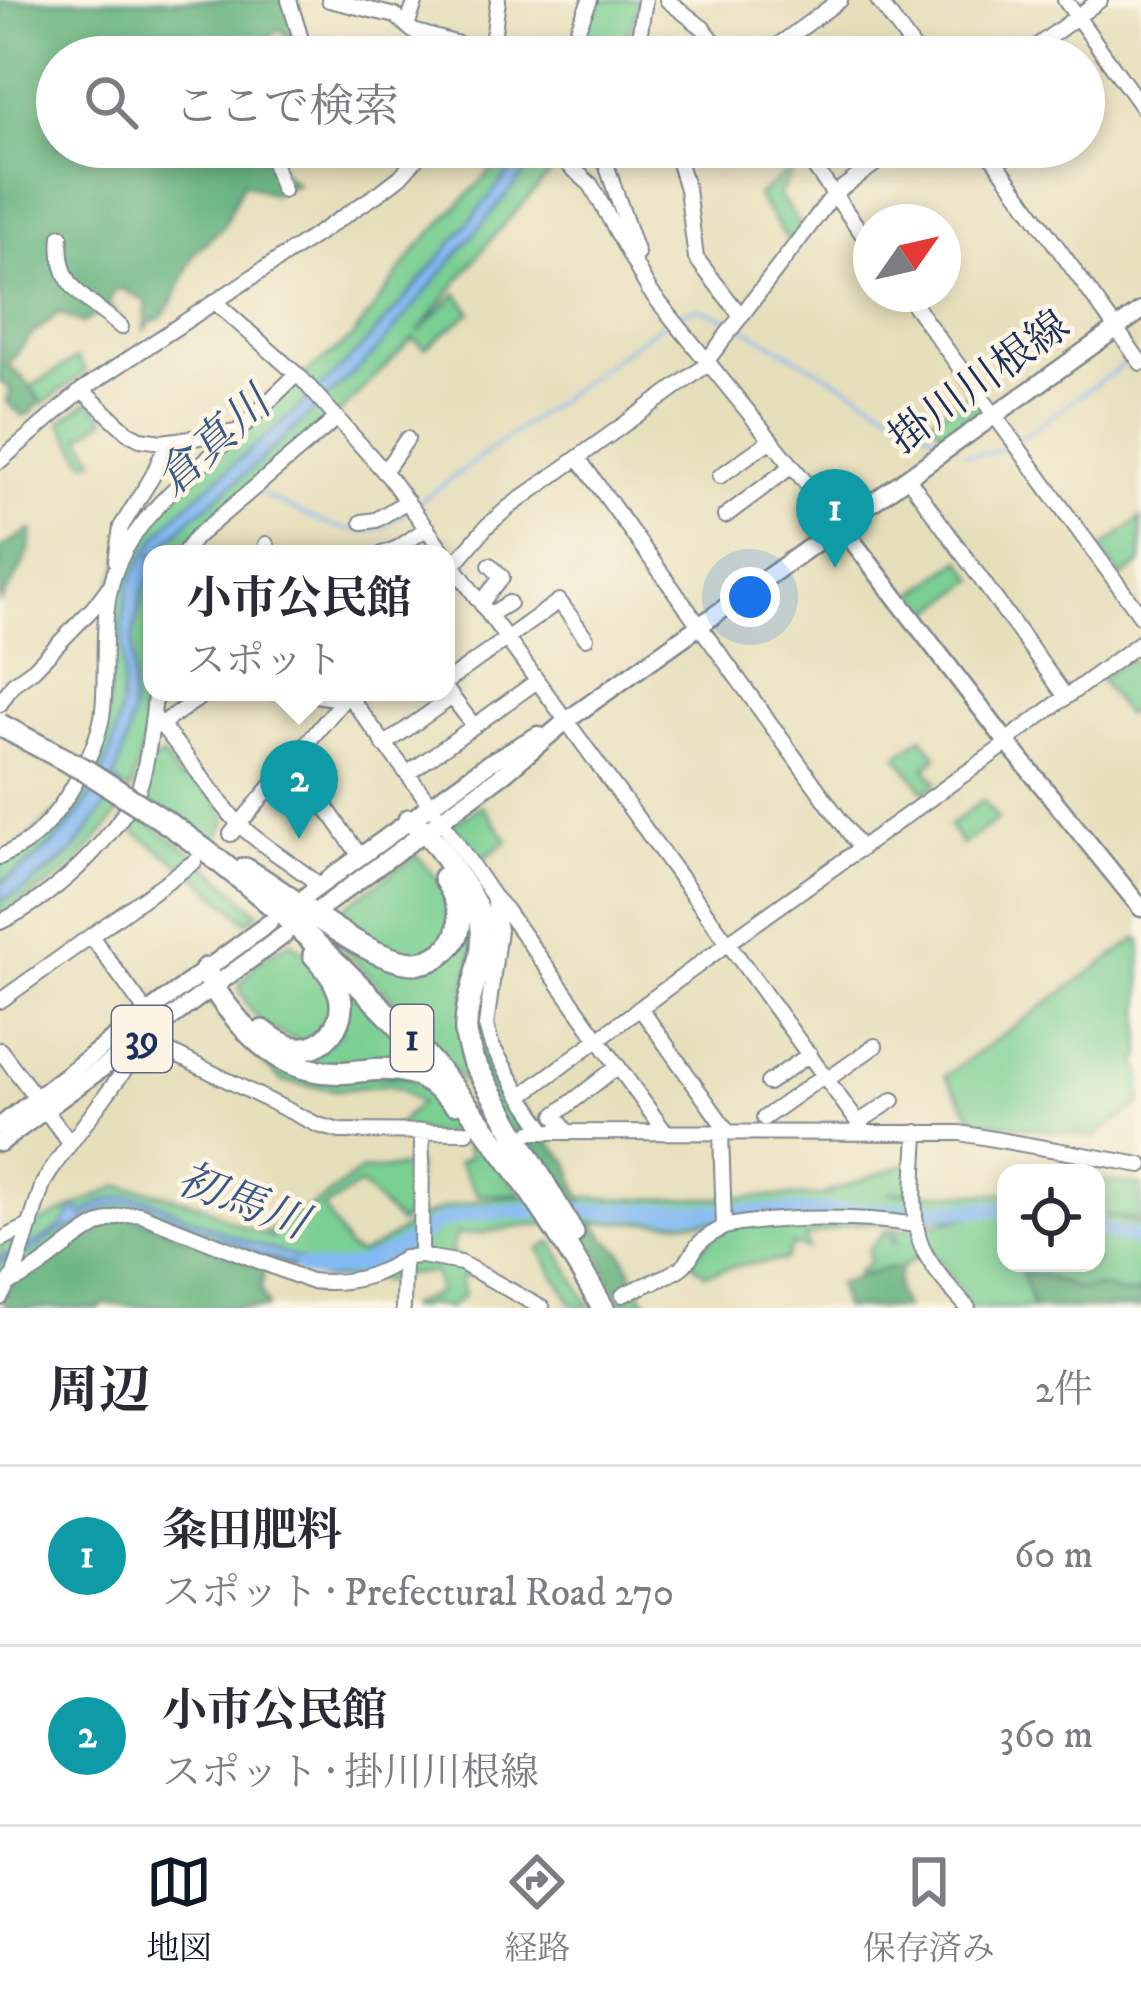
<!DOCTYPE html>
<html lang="ja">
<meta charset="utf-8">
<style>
body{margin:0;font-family:"IM FELL DW Pica","Noto Serif JP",serif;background:#f2f2f3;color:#2b2b33}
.controls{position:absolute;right:36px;bottom:36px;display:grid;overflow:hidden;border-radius:24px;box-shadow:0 6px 18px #0003}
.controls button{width:108px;height:108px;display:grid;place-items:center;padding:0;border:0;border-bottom:3px solid #e1e1e2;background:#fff;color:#2b2b33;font:60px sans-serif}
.compass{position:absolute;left:853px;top:204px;width:108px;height:108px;border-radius:50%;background:#fff;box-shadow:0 6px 18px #0003;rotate:56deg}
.you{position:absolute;left:750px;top:597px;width:42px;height:42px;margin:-30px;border:9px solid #fff;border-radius:50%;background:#1a73e8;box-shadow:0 0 0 18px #1a73e833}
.badge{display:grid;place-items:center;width:78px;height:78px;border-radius:50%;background:#111827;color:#fff;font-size:39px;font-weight:700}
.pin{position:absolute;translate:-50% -99px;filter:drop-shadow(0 3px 6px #0008)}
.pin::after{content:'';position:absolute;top:63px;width:42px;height:36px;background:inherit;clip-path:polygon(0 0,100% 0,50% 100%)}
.popup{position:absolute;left:143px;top:545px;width:312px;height:156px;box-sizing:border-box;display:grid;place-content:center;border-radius:24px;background:#fff;filter:drop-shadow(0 3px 9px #0005);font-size:39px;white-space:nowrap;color:#7c7c81}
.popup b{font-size:45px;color:#2b2b33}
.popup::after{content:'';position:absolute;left:50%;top:100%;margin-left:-24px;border:24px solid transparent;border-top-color:#fff}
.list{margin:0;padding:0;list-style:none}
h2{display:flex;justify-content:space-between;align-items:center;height:156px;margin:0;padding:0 48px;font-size:51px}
h2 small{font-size:39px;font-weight:400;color:#7c7c81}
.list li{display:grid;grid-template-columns:78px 1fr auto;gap:36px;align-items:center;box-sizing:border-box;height:180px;padding:0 48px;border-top:3px solid #e1e1e2}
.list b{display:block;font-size:45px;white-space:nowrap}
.list p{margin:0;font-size:39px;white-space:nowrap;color:#7c7c81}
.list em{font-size:39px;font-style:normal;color:#7c7c81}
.icon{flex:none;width:66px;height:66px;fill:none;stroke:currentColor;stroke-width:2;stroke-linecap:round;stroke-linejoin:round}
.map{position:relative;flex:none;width:1141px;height:1308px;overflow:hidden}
.search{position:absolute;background:#fff;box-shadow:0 6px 18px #0003;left:36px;right:36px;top:36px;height:132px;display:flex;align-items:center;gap:30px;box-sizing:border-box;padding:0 42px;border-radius:66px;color:#7c7c81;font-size:45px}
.sheet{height:516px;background:#fff}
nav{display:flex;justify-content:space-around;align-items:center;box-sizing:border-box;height:168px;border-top:3px solid #e1e1e2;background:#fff;font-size:33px;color:#7c7c81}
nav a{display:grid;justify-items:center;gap:6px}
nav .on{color:#111827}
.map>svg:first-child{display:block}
.green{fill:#7acf93;stroke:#4a7f78;stroke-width:3}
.forest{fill:#63b27d;stroke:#3f706e;stroke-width:3}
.water{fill:#83b9f2;stroke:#4f74a8;stroke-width:3}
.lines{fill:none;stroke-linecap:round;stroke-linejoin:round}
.stream{stroke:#83b9f2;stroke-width:3}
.river{stroke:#83b9f2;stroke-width:16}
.minor-casing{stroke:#80878c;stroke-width:18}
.major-casing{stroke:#80878c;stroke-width:21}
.highway-casing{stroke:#80878c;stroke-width:26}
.minor{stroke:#fff;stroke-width:14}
.major{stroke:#fff;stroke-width:16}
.highway{stroke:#fff;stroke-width:21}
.highway-bridge-casing{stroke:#80878c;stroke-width:26;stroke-linecap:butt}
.highway-bridge{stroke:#fff;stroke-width:21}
.labels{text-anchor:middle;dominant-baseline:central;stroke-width:9;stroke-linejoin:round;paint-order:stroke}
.shield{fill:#fcf5e5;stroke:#5e6a86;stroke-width:3}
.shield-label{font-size:39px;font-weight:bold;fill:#1b2f5e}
.street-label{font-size:42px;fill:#1b2f5e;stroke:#fcf5e5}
.water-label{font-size:45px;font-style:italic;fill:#3a588a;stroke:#fcf5e5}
</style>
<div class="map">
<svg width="1141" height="1308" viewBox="0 0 1141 1308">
<rect width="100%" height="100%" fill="#fcf5e5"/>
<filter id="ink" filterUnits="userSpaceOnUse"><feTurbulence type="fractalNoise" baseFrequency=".00833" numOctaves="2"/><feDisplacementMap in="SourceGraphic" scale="24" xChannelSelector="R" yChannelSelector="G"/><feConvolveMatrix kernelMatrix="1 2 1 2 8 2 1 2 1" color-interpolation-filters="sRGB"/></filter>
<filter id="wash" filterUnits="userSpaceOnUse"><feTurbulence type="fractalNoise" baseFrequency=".004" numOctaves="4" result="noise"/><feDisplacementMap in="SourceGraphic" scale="48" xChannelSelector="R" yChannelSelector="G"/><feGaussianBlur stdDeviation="2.7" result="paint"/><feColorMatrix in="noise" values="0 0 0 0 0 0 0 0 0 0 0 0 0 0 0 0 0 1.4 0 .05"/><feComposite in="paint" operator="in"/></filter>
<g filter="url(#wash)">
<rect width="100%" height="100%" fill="#e6dfbb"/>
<path class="green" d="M593,0H641L620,57H569Z
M508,147H567L556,167L491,239L418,332L457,293L471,312L425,348L413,338L330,423L182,554H152L150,720L131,791L97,787C68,825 44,860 0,882V863L73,798L93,767L101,747L108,706L109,589L128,545L165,499L296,381L352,338L418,247L488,174Z
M797,165L779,195L802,228L790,243L757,196Z
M77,358L86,372L43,404L31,387Z
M972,391L984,406L946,433L928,421Z
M89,401L106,419L81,437L95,459L86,462L60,422Z
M1141,518V563L1121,578L1102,548Z
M961,559L976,580L926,616L910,598Z
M1130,658L1141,674V704L1125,715L1100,679Z
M922,737L937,757L925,767L937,783L925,792L897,756Z
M149,754L155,761L162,755L181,781L187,777L212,794L227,818L216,843L142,799Z
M111,794L126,802L110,824L73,868L0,918V902C57,872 81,851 111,794Z
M983,800L998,820L962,845L949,826Z
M482,805L508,841L477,863L450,827Z
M131,810L195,855L182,866L123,824Z
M417,855L442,884L455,929L423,957L381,951L332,916Z
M200,866H208L259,913L247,922L193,873Z
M461,900L476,929L465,998L545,1195L466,1086L416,1023L323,929L433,964Z
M1138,938L1141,942V1058L1136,1062L1141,1069V1104L1094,1137L975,1120L945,1076Z
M291,941L305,953L336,1002L326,1030L305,1043C271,1031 252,1023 239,986L259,960Z
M335,970L438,1081L294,1060L341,1031Z
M214,997L286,1072L406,1078L446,1101L521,1194L478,1195L458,1162L470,1156L463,1139L467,1138L393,1129L420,1103L402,1090L387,1085L337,1090L283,1081L258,1059L209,1000Z
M914,1161V1190L888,1193L1006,1194V1263H1096V1198L1100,1180L1141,1185V1220L1105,1215L1141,1225V1293H1120L1102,1287L1077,1289L1043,1275L1023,1273L1033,1308H971L924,1239L923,1227L970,1217L849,1224L805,1237L808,1249L792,1245L785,1260L741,1265L705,1274L690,1261L726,1222C660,1221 595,1222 530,1225C505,1227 482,1236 457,1234L451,1250L468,1266H460L472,1275L460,1278L464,1295L449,1308L427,1304L417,1308H408L409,1305L439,1293L434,1272L404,1275L403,1277L385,1282L369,1278L326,1279L226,1247L9,1283L0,1273V1241L119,1186L142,1189L202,1205L233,1222L274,1239L265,1233L325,1198L360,1171L417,1166L413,1208L400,1224L362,1186H357L324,1209L348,1248L359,1254C389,1244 410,1219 440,1210C501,1189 571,1198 634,1199C699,1199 764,1197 829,1195L826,1193Z
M891,1229H916L924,1257L917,1255L901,1269H882L858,1276L857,1272L870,1262L868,1250L886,1230L894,1243H898Z
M553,1242L591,1308L572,1304L539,1249Z"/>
<path class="forest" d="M0,0H290L304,51L279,29L250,57H57V147H248L297,184L273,194L243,183L223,227L195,252L173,301L161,318L152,321L144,330L147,302L122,289L114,291L108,304L122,320L100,312L82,323L59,313L29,337L8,365L30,385L40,402L32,412L23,416L7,402L11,389L0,382Z
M32,530C33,555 14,581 0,602V548Z
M490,902L492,955L480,1026L510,1091L552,1145L569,1162L582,1202L605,1238L622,1252L649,1308H623L600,1260L480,1067L474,1045L481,904Z
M124,1214L264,1268L261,1290L268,1305L267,1308H167L104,1304L99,1308H9L4,1305L9,1283Z
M882,1269H900C895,1284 896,1294 905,1308H843L838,1284Z
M1022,1273L1043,1275L1077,1289L1102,1287L1120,1293H1141V1308H1034Z"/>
<path class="water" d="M530,147H539L543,151L374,354L242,477L192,517L164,547L161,554H152V575L143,591L133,637L132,712L127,740L114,780L121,785L74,850L27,888L0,901V884C77,837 118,774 123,683C124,651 120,614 130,583C134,572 142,560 148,551C167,519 196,497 224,473C260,441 299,410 333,376C405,306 466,224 530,147Z
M127,1196L147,1198L240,1239L323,1267L325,1276L259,1254L147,1203L130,1202L105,1208L84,1219L86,1224L65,1229L32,1251L0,1263V1258C22,1248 46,1241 64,1223C68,1218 71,1212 76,1207L81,1214L105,1201Z"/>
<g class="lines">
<path class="stream" d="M678,314L697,308L729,319
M742,327L943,440
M1021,438L1130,360
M964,453C981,455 994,454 1009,446
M260,493C289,507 349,542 380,528C389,525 397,517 405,512
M418,503L663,323"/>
<path class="river" d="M573,1211L804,1212L1006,1209
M1096,1229L1141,1239
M302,1267C342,1278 383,1258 417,1237C425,1232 432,1225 441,1222C470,1210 503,1212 534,1211"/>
</g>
</g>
<g filter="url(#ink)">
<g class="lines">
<g class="minor-casing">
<path id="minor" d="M289,0L304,49L303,57
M329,0L396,16L413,31L503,57
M667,0L703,28L727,57
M878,0L920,57
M1065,0L1141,106
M407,26L416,0
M486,57L494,32L498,0
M566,57L590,0
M628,57L639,38L645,0
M762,57L840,0
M1022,57L1100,0
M271,147V156L283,190
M549,147L591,185L649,290L841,526
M596,147L606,164L637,254
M800,147L871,246
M985,147L1141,363
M679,163L687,189L696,258L741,316
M61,236C56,289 86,297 121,327
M906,294L1141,616
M215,302L302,379L389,477L728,943L1008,743
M706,362L834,194L898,147
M82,390L128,433L140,439L162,442L237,432L297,374
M578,458L861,849
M0,461L82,390L379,193L400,177L427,147
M384,472L407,439
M720,476L771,440
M908,478L1066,697
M725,516L792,466
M362,522L376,520L407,501
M266,544L271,554
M183,554L196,537L337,418
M382,554L398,548L427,528
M116,561L121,527L152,477L168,441
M446,574L487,526L508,508L708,364
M481,603L502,577L490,565
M489,615L509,603
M446,682L559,601L586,638
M449,693L474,726
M308,694L334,698
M348,695L430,804L493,896L505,909L665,1132
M0,704L13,684L34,669L93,608L109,587
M153,716C183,749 207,787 236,821C256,843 295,864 320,886
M161,724L208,692
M1006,741L1141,642
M384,745L452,697
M293,760L360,856
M407,774L537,681
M231,834L350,692
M0,857C14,850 28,843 39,832C66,805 99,748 103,710C108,662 98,608 119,562C143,509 195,471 237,432
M493,896L499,930L486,1026L492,1046L521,1096L546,1132
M0,922C55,896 106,847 136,794C146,777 154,713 155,692
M91,936L147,1013
M0,1001L194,862
M640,1008L728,1132
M0,1050L70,1143
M828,1079L875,1046
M768,1083L810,1054
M521,1096L728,943L864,1131
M764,1118L825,1075
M859,1122L893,1100
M422,1131L421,1256L461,1263L542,1308
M566,1131L555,1115L618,1066
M531,1132L960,1133L1141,1165
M917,1132C916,1164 909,1218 922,1247C932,1269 952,1290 968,1308
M724,1227C777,1216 862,1216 916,1225
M0,1240L31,1225
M9,1283C55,1266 87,1214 139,1214L310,1281C336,1284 359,1282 383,1270C397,1264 405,1255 421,1256
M623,1295C641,1285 663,1280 679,1269C690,1262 691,1254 698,1245C705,1236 715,1233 724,1227L721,1132
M0,1298L14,1275L43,1184L55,1164L132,1060L154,1044L318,1125L340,1131L467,1132
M403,1308L404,1258"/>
</g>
<g class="major-casing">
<path id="major" d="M841,526L1006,741L1141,908
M307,895L489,763L538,735
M321,908L506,772L566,721L1141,311
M0,1126L147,1013L269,923
M0,1143L284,935"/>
</g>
<g class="highway-casing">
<path id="highway" d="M163,820C199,844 232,871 265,899C405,1017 513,1148 603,1308
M409,820C431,833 439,848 453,869C465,888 480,906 482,929C486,965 464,997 466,1033C467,1042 470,1052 473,1061L573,1233
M245,869C289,893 368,964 417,963C430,962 441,956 449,947C469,926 457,898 444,878
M206,969C213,992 227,1007 242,1025C272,1059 304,1076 350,1072C369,1070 388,1067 407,1072C426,1077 440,1090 454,1103
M263,1031C273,1039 284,1047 297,1048C325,1051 346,1022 340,996C336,980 325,967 314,955"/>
</g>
<use href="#minor" class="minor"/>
<use href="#major" class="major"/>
<use href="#highway" class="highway"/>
<g class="highway-bridge-casing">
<path id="highway-bridge" d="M0,725L88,772L163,820"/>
</g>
<use href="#highway-bridge" class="highway-bridge"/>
</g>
</g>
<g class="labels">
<g class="shield">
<rect x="391" y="1005" width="42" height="66" rx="9"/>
<rect x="112" y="1006" width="60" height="66" rx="9"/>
</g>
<g class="shield-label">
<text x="412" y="1038">1</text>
<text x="142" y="1039">39</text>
</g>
<g class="street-label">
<text transform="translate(980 383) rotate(-36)">掛川川根線</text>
</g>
<g class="water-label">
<text transform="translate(214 443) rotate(-42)">倉真川</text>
<text transform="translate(242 1202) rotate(21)">初馬川</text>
</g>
</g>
</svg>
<div class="controls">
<button><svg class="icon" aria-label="locate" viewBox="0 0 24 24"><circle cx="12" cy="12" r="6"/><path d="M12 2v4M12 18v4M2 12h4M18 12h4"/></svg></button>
</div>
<svg class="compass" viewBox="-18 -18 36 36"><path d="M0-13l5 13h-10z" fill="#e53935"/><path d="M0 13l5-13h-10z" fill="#7c7c81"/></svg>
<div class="you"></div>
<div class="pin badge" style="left:835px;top:568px;background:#0f9aa8">1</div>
<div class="pin badge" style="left:299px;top:839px;background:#0f9aa8">2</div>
<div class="popup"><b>小市公民館</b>スポット</div>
<div class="search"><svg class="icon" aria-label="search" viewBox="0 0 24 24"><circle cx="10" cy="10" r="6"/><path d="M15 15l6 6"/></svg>ここで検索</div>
</div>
<section class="sheet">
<h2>周辺<small>2件</small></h2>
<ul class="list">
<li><span class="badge" style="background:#0f9aa8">1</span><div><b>粂田肥料</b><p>スポット · Prefectural Road 270</p></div><em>60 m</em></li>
<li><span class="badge" style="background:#0f9aa8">2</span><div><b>小市公民館</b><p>スポット · 掛川川根線</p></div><em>360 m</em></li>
</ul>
</section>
<nav>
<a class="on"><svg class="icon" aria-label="map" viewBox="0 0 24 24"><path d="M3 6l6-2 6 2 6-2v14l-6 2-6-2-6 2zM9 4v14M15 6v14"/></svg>地図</a>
<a><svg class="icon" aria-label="directions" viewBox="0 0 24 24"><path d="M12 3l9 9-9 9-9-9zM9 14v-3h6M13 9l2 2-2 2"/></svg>経路</a>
<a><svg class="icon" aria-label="saved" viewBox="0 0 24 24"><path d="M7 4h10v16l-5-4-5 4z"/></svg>保存済み</a>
</nav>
